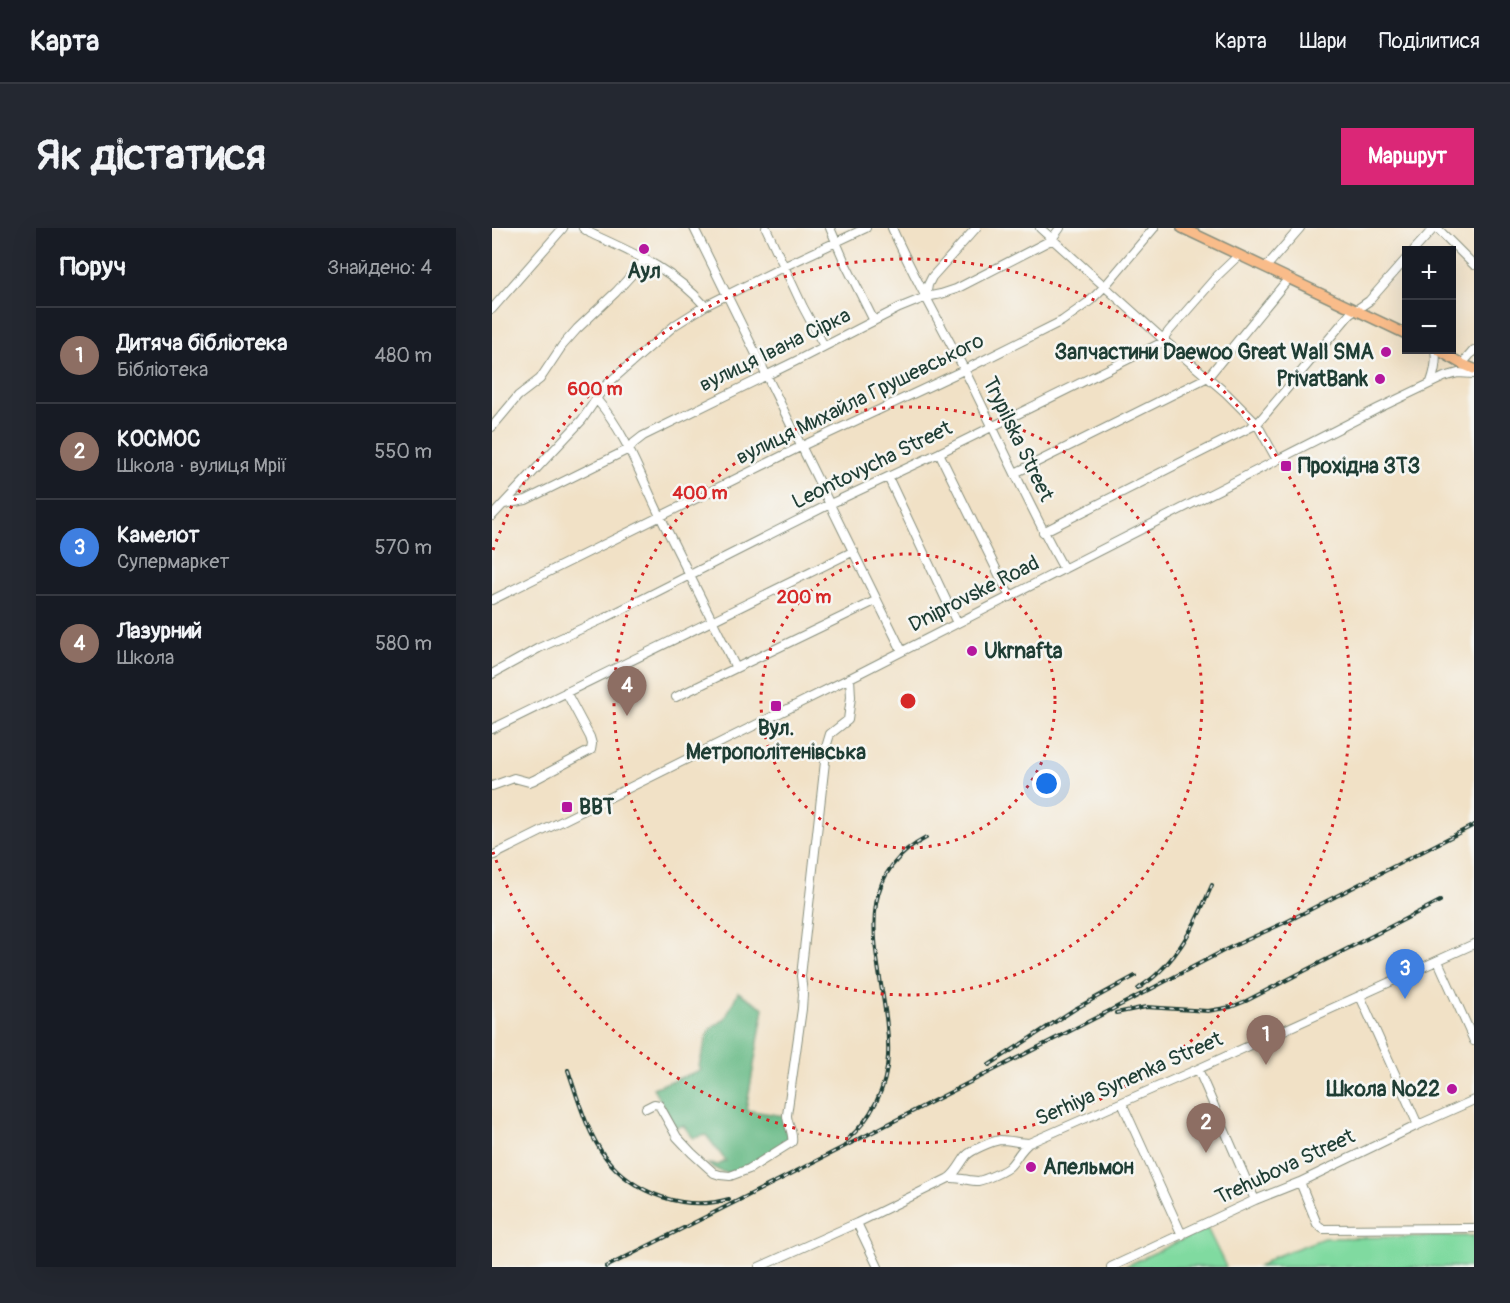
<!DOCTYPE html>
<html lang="uk">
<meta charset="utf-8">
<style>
body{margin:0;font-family:Pangolin,sans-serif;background:#242831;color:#f1f3f6}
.controls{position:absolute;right:18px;top:18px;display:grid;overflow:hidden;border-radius:0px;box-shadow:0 6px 24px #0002}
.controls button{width:54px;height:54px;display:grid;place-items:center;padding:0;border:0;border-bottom:2px solid #363941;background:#171b24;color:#f1f3f6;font:30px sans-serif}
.you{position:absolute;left:555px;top:556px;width:21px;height:21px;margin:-15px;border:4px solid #fff;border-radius:50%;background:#1a73e8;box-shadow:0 0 0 9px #1a73e833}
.badge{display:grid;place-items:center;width:39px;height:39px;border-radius:50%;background:#db2777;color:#fff;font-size:20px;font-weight:700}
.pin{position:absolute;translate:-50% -50px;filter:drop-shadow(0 2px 3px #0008)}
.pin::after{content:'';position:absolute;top:32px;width:21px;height:18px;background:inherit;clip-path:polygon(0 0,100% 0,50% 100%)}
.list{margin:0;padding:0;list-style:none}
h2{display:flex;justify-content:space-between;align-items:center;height:78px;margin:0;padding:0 24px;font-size:26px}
h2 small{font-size:20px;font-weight:400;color:#9ea1a6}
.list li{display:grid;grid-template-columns:39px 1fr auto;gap:18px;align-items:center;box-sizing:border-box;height:96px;padding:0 24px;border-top:2px solid #363941}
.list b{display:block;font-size:22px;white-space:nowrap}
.list p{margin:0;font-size:20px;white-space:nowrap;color:#9ea1a6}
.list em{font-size:20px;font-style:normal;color:#9ea1a6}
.map{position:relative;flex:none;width:982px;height:1039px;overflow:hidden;border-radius:0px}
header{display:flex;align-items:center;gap:36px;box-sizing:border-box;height:84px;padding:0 30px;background:#171b24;border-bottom:2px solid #363941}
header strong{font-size:28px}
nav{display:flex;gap:33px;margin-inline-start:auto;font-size:21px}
.intro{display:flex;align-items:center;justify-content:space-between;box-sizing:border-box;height:144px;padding:0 36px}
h1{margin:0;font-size:42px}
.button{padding:15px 27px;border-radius:0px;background:#db2777;color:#fff;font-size:21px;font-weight:700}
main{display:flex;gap:36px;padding:0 36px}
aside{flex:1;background:#171b24;border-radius:0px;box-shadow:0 6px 24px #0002}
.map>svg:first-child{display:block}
.green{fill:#80daa0;stroke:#508c6a;stroke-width:1.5}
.forest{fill:#68ba86;stroke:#447c5d;stroke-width:1.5}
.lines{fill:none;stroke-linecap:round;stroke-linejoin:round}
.minor-casing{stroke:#888f7d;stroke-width:10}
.major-casing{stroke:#888f7d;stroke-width:12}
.minor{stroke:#fff;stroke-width:8}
.major{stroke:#f9bc8a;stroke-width:9}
.rail-casing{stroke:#1f3d34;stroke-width:4}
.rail{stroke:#f6f6f2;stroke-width:1.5;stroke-dasharray:4.5;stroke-linecap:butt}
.ring{fill:none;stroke:#d62828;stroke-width:3;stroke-dasharray:3 6}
.poi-dot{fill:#b5179e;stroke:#f6f6f2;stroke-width:2}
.labels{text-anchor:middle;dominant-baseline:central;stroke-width:5;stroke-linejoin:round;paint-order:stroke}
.poi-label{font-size:21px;font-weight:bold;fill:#1f3d34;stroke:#f6f6f2;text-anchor:start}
.street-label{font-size:21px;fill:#1f3d34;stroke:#f6f6f2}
.centre{fill:#d62828;stroke:#f6f6f2;stroke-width:3}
.ring-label{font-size:18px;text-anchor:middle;font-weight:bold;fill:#d62828;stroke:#f6f6f2;stroke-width:5;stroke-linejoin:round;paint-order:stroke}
</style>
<header>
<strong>Карта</strong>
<nav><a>Карта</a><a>Шари</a><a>Поділитися</a></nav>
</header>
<div class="intro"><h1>Як дістатися</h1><a class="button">Маршрут</a></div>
<main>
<aside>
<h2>Поруч<small>Знайдено: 4</small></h2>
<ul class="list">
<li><span class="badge" style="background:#8d6e63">1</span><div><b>Дитяча бібліотека</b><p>Бібліотека</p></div><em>480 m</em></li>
<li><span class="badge" style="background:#8d6e63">2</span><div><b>КОСМОС</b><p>Школа · вулиця Мрії</p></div><em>550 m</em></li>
<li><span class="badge" style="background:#3f7fe0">3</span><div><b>Камелот</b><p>Супермаркет</p></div><em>570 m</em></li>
<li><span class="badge" style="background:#8d6e63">4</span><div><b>Лазурний</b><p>Школа</p></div><em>580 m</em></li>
</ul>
</aside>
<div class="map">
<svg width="982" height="1039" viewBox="0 0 982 1039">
<rect width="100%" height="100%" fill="#f6f6f2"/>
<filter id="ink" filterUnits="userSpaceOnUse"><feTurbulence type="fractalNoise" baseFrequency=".0167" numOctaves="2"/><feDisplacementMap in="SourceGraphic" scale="12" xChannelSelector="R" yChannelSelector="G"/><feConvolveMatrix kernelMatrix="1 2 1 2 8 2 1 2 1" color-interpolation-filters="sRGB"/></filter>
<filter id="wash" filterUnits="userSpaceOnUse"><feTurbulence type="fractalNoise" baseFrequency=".008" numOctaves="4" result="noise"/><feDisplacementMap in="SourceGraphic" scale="24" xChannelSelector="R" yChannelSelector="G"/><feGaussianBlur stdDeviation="1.35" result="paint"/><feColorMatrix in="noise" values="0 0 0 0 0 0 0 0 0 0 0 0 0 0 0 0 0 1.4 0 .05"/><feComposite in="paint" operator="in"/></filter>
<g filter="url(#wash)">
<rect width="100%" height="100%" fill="#f1e1c6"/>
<path class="green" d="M715,1000L734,1039H632Z
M982,1008V1039H766L782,1029L832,1010Z"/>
<path class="forest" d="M246,764L272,780L254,882L292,888L298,908L296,915C283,922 250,944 237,945C229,945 222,940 215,936L226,937L234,933L214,907L201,910L192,898H187L184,900L161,860L209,842L207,838L217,802L233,791Z"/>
</g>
<g filter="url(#ink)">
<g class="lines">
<g class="minor-casing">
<path id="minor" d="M91,0L98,5C141,25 181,41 213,78
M202,0L410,423
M274,0L311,79L332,118
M338,0L354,37L382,93
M400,0C421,48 447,93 471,139C505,206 535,275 572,341
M548,0L673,113L734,165L765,196L785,232
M945,0L982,37
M922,22L942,0
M774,39L808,0
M434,69L436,57L440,49L484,0
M0,81L71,0
M970,136L982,122
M939,154C943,143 945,133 943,122
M105,172C134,205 149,249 168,288C193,339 219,389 244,440
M0,199L26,168L48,151L70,118L85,101L124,64L154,31
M447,225L518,369
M523,245L716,149L797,50
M396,249L465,395
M12,276L34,272L137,221L142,215L151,208L304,133L407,80L434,69L449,66L464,61L561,11L562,8L568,0
M0,288L90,192L113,158L183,97L213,78L291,39L374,0
M551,304L765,196L858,86L877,73L914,31
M0,372L310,218L472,142L570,93L598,73L613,58L662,0
M0,446L47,420L111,391L338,276L447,225L673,113V108L677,103L726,47L747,27
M184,469L385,372
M0,501L362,323
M0,558L22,550L37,554L42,552L99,522L100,516L98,509L74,464
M0,628L358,450L887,180L952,149L966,145L982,146
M946,733L982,813
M868,768L926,897
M706,841L763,972
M630,875L690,1007
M154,880L162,876L167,877L185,909L200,925L222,945L228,947L238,948L257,941L300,914C302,905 295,896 295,887L310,781L311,766L309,748L335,516L338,506L356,492L359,469L358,450
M457,950C469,949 476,953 486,953C492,952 514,943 518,938C525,931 527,923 537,915L706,841L982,716
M808,954L825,996L831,1001L982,1000
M365,995L386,1039
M267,1039L365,995L457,950C465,944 468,936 474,928C479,922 501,913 508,912C518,912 527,915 537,915
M619,1039L763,972L808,954L926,897L982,872"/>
</g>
<g class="major-casing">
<path id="major" d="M690,0L914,106
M946,122L970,136L982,141"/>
</g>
<use href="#minor" class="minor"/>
<use href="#major" class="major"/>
<g class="rail-casing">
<path id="rail" d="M646,761C652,756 659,752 665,746C691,722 706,690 720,657
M624,785L654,779L716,783L739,779L754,773L948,673
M497,837L583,781L643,748
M76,842C86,871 95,905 114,930C142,966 193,984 237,971
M355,912C379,891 395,860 396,828C400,752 344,657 434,610
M114,1039L287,952L619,782L735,721L796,693L982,597"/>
</g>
<use href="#rail" class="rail"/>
</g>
</g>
<g class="ring">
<circle cx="416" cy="473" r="147"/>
<circle cx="416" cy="473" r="294"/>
<path d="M1 322A442 442 0 1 1 1 624"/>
</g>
<g class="poi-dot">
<circle cx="152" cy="21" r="6"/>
<circle cx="894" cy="124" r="6"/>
<circle cx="888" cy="151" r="6"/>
<rect x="788" y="232" width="12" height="12" rx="3"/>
<circle cx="480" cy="423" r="6"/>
<rect x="278" y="472" width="12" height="12" rx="3"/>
<rect x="69" y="573" width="12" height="12" rx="3"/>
<circle cx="960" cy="861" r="6"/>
<circle cx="539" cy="939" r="6"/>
</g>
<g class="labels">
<g class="poi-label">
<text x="152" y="43" text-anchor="middle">Аул</text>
<text x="882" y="124" text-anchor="end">Запчастини Daewoo Great Wall SMA</text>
<text x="876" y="151" text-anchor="end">PrivatBank</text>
<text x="806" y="238">Прохідна ЗТЗ</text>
<text x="492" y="423">Ukrnafta</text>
<text x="284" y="500" text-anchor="middle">Вул.<tspan x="284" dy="24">Метрополітенівська</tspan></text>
<text x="87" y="579">ВВТ</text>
<text x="948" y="861" text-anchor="end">Школа №22</text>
<text x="551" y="939">Апельмон</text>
</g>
<g class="street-label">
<text transform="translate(283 122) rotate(-26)">вулиця Івана Сірка</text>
<text transform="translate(368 171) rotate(-26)">вулиця Михайла Грушевського</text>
<text transform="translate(526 211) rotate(64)">Trypilska Street</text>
<text transform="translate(380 237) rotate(-26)">Leontovycha Street</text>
<text transform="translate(482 366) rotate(-27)">Dniprovske Road</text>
<text transform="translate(637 851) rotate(-24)">Serhiya Synenka Street</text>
<text transform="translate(793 939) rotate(-25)">Trehubova Street</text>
</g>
</g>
<circle cx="416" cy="473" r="9" class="centre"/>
<g class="ring-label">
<text x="103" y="167">600 m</text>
<text x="208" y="271">400 m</text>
<text x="312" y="375">200 m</text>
</g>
</svg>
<div class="controls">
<button>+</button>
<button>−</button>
</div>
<div class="you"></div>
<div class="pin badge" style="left:774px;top:837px;background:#8d6e63">1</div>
<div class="pin badge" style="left:714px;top:925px;background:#8d6e63">2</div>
<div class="pin badge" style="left:913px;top:771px;background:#3f7fe0">3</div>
<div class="pin badge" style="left:135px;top:488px;background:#8d6e63">4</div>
</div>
</main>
